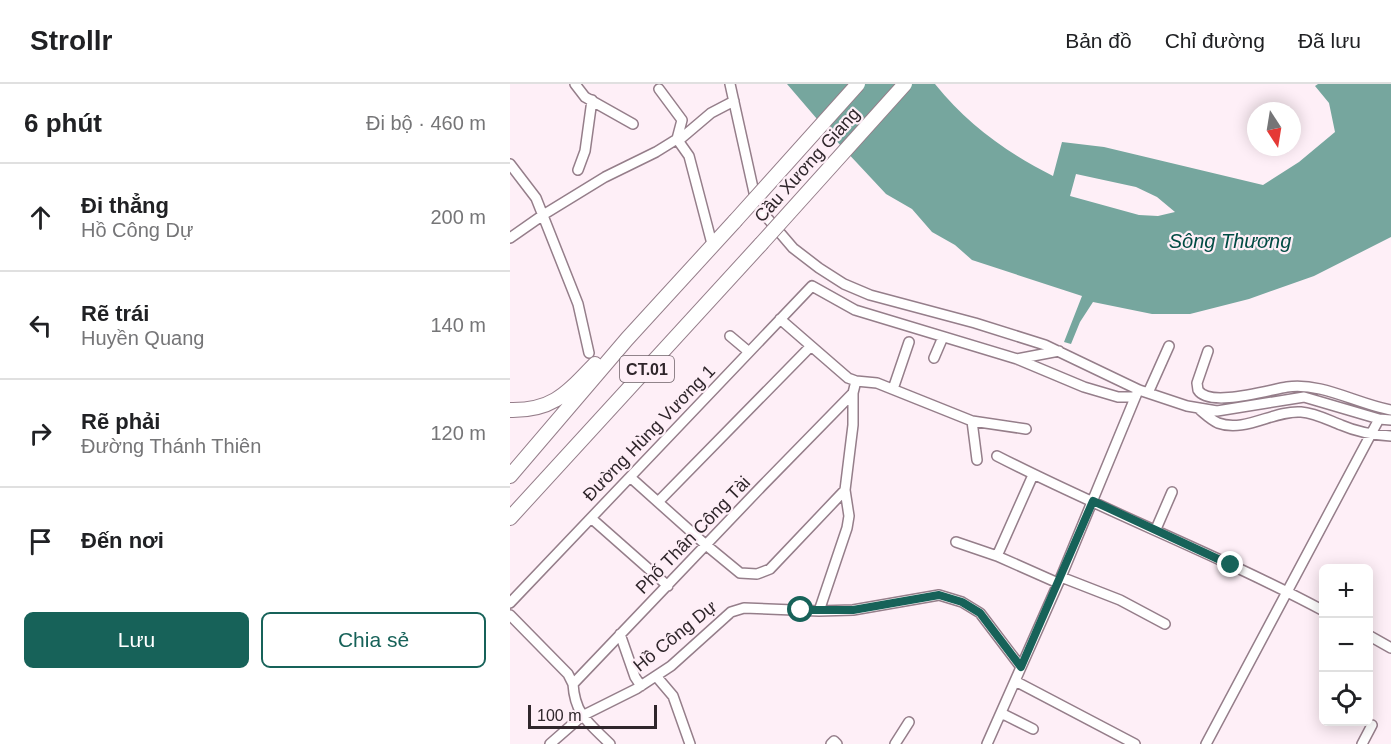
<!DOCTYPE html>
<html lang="vi">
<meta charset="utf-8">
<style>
body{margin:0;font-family:Helvetica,sans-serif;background:#f6f6f6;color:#202124}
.controls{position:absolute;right:18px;bottom:18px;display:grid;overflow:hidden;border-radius:9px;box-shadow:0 3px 15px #0003}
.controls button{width:54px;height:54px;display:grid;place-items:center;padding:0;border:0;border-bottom:2px solid #e0e0e0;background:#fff;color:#202124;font:30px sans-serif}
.compass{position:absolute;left:737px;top:18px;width:54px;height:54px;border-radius:50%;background:#fff;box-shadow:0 3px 15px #0003;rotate:168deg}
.scale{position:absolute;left:18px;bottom:15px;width:129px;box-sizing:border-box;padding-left:6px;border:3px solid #2f262b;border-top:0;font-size:16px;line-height:21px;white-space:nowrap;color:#2f262b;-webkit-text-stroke:4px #feeff7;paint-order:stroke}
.stop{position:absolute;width:18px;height:18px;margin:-14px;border:4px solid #176259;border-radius:50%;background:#fff}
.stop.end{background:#176259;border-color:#fff;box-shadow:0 2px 6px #0008}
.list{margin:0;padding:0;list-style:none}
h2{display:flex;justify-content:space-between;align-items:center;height:78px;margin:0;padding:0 24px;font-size:26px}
h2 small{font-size:20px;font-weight:400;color:#757577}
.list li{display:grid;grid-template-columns:39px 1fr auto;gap:18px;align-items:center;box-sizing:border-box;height:108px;padding:0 24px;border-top:2px solid #e0e0e0}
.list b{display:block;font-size:22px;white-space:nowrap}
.list p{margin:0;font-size:20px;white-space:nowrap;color:#757577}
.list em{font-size:20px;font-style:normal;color:#757577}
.actions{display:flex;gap:12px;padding:18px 24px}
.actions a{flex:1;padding:14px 0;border:2px solid #176259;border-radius:9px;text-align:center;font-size:21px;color:#176259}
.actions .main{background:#176259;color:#fff}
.icon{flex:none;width:33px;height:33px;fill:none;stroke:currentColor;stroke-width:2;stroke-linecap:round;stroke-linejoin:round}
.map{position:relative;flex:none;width:881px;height:660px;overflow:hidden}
header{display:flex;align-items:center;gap:36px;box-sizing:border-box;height:84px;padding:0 30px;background:#fff;border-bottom:2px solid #e0e0e0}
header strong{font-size:28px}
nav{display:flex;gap:33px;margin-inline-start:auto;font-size:21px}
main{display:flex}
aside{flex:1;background:#fff}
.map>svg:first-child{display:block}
.water{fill:#76a69e;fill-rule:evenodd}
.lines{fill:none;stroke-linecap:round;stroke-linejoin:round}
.minor-casing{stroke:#957e8a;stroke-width:12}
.highway-casing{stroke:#957e8a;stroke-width:16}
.minor{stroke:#fff;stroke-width:9}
.highway{stroke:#fff;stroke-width:14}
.highway-bridge-casing{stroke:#957e8a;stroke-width:16;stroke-linecap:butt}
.highway-bridge{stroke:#fff;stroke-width:14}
.route{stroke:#176259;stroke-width:8}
.labels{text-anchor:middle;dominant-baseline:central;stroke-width:4.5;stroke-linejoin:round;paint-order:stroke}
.shield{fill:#feeff7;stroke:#6d6268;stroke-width:1.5}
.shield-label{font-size:16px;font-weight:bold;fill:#2f262b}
.street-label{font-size:18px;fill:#2f262b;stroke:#feeff7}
.water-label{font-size:20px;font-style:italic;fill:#004b43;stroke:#feeff7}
</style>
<header>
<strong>Strollr</strong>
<nav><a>Bản đồ</a><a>Chỉ đường</a><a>Đã lưu</a></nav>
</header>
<main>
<aside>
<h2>6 phút<small>Đi bộ · 460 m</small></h2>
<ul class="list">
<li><svg class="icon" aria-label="ahead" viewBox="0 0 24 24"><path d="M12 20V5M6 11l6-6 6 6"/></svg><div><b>Đi thẳng</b><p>Hồ Công Dự</p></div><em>200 m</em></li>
<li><svg class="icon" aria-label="left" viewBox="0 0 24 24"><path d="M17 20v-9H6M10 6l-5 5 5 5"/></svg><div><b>Rẽ trái</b><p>Huyền Quang</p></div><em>140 m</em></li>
<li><svg class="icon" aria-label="right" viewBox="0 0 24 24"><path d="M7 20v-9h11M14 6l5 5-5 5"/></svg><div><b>Rẽ phải</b><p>Đường Thánh Thiên</p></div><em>120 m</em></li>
<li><svg class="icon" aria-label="arrive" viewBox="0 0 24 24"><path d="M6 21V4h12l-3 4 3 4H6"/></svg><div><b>Đến nơi</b></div></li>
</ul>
<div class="actions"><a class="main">Lưu</a><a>Chia sẻ</a></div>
</aside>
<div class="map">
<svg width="881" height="660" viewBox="0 0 881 660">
<rect width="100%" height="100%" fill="#feeff7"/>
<path class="water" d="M277,0H425C457,40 497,69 543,92L552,58L594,63L753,101L789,78L825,48L819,19L805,2L808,0H881V153L804,192L739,215L680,230H642L583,218L570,238L561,260L554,258L572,212L462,176L445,161L422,148L402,125L376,110L319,49ZM566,90L626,103L647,113L665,128L648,132L629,131L560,112Z"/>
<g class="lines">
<g class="minor-casing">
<path id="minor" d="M65,0L75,13L123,40
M220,0L247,122L283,164L309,184L334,200L360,211L465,239L535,261L629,306L677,322L707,327L794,313L869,335L881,336
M167,55L179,72L201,156
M168,57L201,29L224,17
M0,80L26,114L68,220L79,269
M68,86L75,67L82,16
M0,154L33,131L95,93L146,68L167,55L172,36L149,5
M270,235L338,294L346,297L367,299L462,337L516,345
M220,252L239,268
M698,267L687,299L688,306C699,324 758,306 777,303C812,298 847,320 881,326
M424,274L433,253
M507,275L549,267
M383,305L399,258
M638,309L659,262
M689,325C695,330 701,336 708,339C735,349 764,326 791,328C805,329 818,336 831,341C847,348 864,351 881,352
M462,337L467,376
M487,372C594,427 707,470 814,527
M120,393L196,461L230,489L247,490L260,485L335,406L343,341V309
M148,418L301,262
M81,434L158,502
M646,445L662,408
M446,458L487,472L548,499
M487,472L523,391
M551,493L610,516L655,540
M0,519L302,202L345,226L507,275L574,303L608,313H625
M309,527L337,444L339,432L335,406
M0,531L58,590L63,600
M110,550L125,593L131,602
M858,551L881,564
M146,592L163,612L180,660
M505,597L625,660
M491,629L523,645
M40,660L72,632L126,605L161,582L221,528L234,524L309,527L343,526L429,511L452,518L470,529L511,583
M100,660C79,639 65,631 63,600L252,402L343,309L346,297
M321,660L324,657L327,660
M385,660L399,638
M477,660L551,493L627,309
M696,660L869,335
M852,660L862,641"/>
</g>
<g class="highway-casing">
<path id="highway" d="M0,326C43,327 57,309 85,280
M0,392L117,255L225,137
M0,434L251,160"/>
</g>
<use href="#minor" class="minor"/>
<use href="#highway" class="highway"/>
<g class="highway-bridge-casing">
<path id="highway-bridge" d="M225,137L348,0
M251,160L395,0"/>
</g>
<use href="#highway-bridge" class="highway-bridge"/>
</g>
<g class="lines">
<path class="route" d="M291,526H343L429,511L452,518L470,529L511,583L583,417L721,481"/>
</g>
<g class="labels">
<rect class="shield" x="110" y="272" width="54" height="26" rx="4.5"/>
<g class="shield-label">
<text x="137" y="285">CT.01</text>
</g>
<g class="street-label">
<text transform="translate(297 81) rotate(-48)">Cầu Xương Giang</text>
<text transform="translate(139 349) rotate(-46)">Đường Hùng Vương 1</text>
<text transform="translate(183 451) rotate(-46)">Phố Thân Công Tài</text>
<text transform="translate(165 552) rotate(-39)">Hồ Công Dự</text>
</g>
<g class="water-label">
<text x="720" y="157">Sông Thương</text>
</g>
</g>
</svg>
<div class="controls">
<button>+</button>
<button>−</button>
<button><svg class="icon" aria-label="locate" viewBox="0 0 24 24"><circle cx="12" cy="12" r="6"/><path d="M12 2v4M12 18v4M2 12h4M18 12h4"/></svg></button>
</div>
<svg class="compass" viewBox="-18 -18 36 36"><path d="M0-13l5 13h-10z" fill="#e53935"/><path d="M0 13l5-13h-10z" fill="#757577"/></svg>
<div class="scale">100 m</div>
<div class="stop" style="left:291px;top:526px"></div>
<div class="stop end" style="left:721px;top:481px"></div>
</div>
</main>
